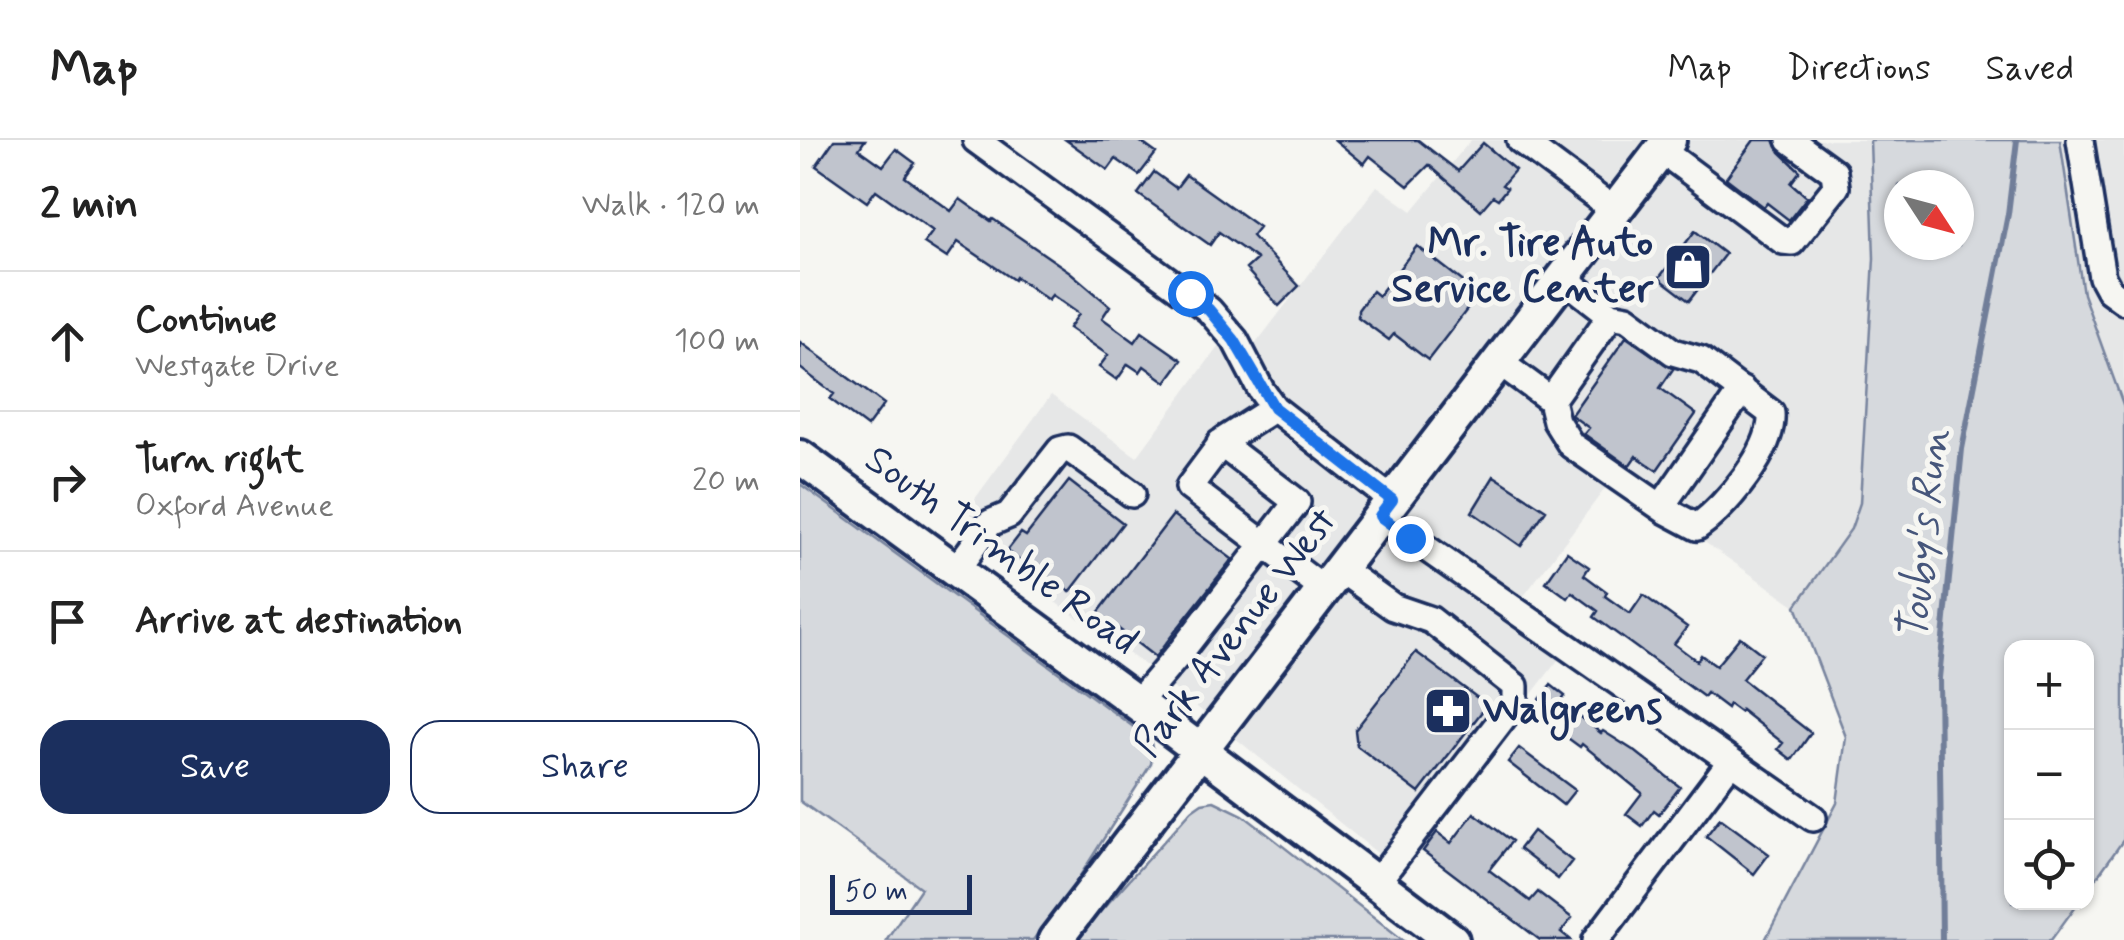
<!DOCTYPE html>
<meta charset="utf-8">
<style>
body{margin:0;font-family:Mynerve,sans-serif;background:#f2f2f2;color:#222}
.controls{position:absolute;right:30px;bottom:30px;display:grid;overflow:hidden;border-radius:20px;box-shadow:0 2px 8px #0004}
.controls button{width:90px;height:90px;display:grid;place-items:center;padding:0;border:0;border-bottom:2px solid #e0e0e0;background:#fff;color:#222;font:50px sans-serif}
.compass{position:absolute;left:1084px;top:30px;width:90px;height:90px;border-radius:50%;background:#fff;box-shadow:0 2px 8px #0004;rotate:126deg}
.scale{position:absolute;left:30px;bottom:25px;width:142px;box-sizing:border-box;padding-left:10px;border:5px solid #1b2f5e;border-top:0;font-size:28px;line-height:35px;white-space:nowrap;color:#1b2f5e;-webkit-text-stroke:8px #f6f6f2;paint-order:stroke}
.stop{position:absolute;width:30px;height:30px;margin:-22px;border:8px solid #1a73e8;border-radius:50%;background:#fff}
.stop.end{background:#1a73e8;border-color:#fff;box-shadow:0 2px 10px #0008}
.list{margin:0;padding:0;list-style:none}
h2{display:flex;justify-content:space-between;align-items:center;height:130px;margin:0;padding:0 40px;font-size:42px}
h2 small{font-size:32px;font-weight:400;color:#767676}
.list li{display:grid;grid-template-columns:65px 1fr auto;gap:30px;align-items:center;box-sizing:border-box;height:140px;padding:0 40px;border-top:2px solid #e0e0e0}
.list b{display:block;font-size:38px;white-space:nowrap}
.list p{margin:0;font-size:32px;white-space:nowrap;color:#767676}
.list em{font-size:32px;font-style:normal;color:#767676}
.actions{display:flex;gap:20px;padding:30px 40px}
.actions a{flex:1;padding:22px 0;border:2px solid #1b2f5e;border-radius:30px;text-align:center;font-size:35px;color:#1b2f5e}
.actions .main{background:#1b2f5e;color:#fff}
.icon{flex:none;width:55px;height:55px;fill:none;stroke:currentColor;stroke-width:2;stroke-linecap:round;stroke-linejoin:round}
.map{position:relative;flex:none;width:1324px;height:800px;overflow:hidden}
header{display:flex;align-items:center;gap:60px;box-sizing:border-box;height:140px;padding:0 50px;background:#fff;border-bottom:2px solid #e0e0e0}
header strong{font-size:48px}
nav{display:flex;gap:55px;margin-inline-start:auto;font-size:35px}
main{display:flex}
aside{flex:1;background:#fff}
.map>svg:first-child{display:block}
.built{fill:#e6e7e7}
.green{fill:#d6d9dd;stroke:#78849e;stroke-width:2.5;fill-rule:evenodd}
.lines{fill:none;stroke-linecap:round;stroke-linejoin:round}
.stream{stroke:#717e99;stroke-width:6}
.building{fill:#c0c4cd;stroke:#1b2f5e;stroke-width:2.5}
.minor-casing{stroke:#1b2f5e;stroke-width:32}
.major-casing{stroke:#1b2f5e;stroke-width:40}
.minor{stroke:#f6f6f2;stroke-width:25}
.major{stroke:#f6f6f2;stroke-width:32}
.route{stroke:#1a73e8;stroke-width:12}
.labels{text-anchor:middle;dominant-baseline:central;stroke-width:10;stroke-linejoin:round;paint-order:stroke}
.poi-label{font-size:40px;font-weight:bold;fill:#1b2f5e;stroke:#f6f6f2;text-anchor:end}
.street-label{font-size:40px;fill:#1b2f5e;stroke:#f6f6f2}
.water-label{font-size:42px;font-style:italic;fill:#46567b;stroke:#f6f6f2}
</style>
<header>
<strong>Map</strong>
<nav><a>Map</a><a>Directions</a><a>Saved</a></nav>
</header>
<main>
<aside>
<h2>2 min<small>Walk · 120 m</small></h2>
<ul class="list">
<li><svg class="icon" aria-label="ahead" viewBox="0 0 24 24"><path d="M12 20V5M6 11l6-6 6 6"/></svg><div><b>Continue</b><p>Westgate Drive</p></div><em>100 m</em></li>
<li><svg class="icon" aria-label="right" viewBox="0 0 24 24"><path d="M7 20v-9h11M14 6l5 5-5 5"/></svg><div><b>Turn right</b><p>Oxford Avenue</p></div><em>20 m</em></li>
<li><svg class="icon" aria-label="arrive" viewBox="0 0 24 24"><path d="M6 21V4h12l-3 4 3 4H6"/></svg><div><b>Arrive at destination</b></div></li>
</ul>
<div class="actions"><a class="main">Save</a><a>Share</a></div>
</aside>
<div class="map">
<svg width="1324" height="800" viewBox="0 0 1324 800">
<rect width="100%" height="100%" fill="#f6f6f2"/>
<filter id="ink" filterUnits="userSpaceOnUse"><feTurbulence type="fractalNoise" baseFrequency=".01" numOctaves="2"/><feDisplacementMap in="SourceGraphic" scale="20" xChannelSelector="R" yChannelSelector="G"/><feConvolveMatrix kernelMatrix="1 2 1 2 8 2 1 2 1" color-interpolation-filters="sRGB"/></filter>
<g filter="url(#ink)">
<path class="built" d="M671,0H1070L1074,118L1060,363L1051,389L996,466L813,338L714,469L768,507L597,729L345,525L152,390L251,255L337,317L432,188L451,210L577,46L612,71Z
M1260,0H1324V267L1283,154Z"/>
<path class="green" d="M1070,0H1260L1283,154L1324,267V699L1287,751L1286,508H1212V762L1278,763L1251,800H965L1037,663L1046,597L996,466L1051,389L1060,363L1074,118ZM1159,45V105H1099V45Z
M0,344L350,599L353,611L351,624L273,747L233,800H86L121,748L0,661Z
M414,661L443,675L603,800H275L392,670L402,663Z"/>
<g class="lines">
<path class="stream" d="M1142,800L1139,538L1162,309L1208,74L1217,0"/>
</g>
<path class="building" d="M34,0H65L59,9L83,26L96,9L115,23L105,37L151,71L160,59L191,81L193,79L270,132L310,166L302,178L335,202L342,192L382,220L366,242L344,226L340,232L328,224L317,240L299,227L308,215L269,188L279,174L252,155L248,160L216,137L214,140L158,102L147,118L124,103L133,91L76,50L67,62L16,26Z
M266,0H338L356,13L339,35L316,19L308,30Z
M535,0H618L658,31L683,3L715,30L702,45L707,48L698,59L693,56L681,70L629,25L608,46L570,16L564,24Z
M954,0H974L980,12L1000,31L991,43L1007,57L989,80L967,63L964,67L926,38Z
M354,32L376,48L386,35L459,87L452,96L499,146L479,166L446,129L457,119L419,92L410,105L338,54Z
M895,91L925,114L889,161L859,138Z
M617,106L679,154L628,220L594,194L589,200L558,177V170L572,151L578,156Z
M826,197L873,229L860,248L896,274L857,330L836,316L829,326L784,294L789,288L771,275Z
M0,202L84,264L67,287L30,259L34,254L0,228Z
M694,336L746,370L721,406L672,372Z
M269,341L323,383L270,452L259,443L255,448L207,411L221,393L226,396Z
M373,375L432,419L355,517L298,473Z
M767,412L789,427L784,435L807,452L805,456L830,474L843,455L887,487L874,504L897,521L901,515L916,526L940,497L962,514L942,539L1011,593L992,620L978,609L983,603L941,570L940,572L929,564L927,568L907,553L904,557L794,477L798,471L772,452L768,458L746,442Z
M616,512L687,565L619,653L557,606L555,590Z
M751,545L765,556L761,562L801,593L803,591L836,612L880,647L859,674L854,670L842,686L826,674L842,653L782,604L780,607L731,571Z
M719,608L775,650L763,665L708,622Z
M674,673L712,701L689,730L730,761L738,752L772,778L761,792L771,800H740L623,711L637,692L651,703Z
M920,678L969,714L954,734L906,696Z
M733,691L772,721L758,739L719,709Z"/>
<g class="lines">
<g class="minor-casing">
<path id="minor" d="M176,0L409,170L435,200L461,250L474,268L592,360
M720,0L814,70
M1280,0L1302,137L1309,150L1324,161
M861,10L983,101L992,102L1036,47L1034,32L990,0
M698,221L751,260L756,281L771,305L865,370L897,387C926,366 974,310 971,273L901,220L873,212L827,178L811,175L762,137
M751,260L811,175
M474,268L424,300L389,347L523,449
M861,367L942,250
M580,376L1013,678
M539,428L593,467L631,480L715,546V562L576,743
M156,430L190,383L209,375L260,310L268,308L332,354
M337,563L379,514L497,362L420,303
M796,800L931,621"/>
</g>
<g class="major-casing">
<path id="major" d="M0,317L337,563L652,800
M255,800L869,0"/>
</g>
<use href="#minor" class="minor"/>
<use href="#major" class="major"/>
</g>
</g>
<g class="lines" filter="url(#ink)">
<path class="route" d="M390,153L409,170L434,200L474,268L592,360L580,376L610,398"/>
</g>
<defs>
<g id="shop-square" transform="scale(2.5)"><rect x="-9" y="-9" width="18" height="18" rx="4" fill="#1b2f5e" stroke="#f6f6f2"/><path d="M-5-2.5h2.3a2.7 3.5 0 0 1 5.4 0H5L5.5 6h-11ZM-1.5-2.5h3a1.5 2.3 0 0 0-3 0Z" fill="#fff"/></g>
<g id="pharmacy-square" transform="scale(2.5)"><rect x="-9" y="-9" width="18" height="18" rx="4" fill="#1b2f5e" stroke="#f6f6f2"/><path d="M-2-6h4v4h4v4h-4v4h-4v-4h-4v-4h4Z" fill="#fff"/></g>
</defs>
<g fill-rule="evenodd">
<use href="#shop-square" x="888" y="127"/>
<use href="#pharmacy-square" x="648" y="571"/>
</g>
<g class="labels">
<g class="poi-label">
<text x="853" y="104">Mr. Tire Auto<tspan x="853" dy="46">Service Center</tspan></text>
<text x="683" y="571" text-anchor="start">Walgreens</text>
</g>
<g class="street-label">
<text transform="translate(201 411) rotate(36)">South Trimble Road</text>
<text transform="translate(436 493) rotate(-52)">Park Avenue West</text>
</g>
<g class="water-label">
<text transform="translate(1125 395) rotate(-84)">Touby's Run</text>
</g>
</g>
</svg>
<div class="controls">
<button>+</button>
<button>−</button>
<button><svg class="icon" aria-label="locate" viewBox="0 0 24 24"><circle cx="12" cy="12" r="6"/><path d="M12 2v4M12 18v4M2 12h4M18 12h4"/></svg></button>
</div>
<svg class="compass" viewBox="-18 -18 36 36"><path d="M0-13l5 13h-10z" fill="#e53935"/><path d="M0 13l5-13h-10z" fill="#767676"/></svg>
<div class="scale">50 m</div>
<div class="stop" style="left:390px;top:153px"></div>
<div class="stop end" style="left:610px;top:398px"></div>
</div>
</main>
